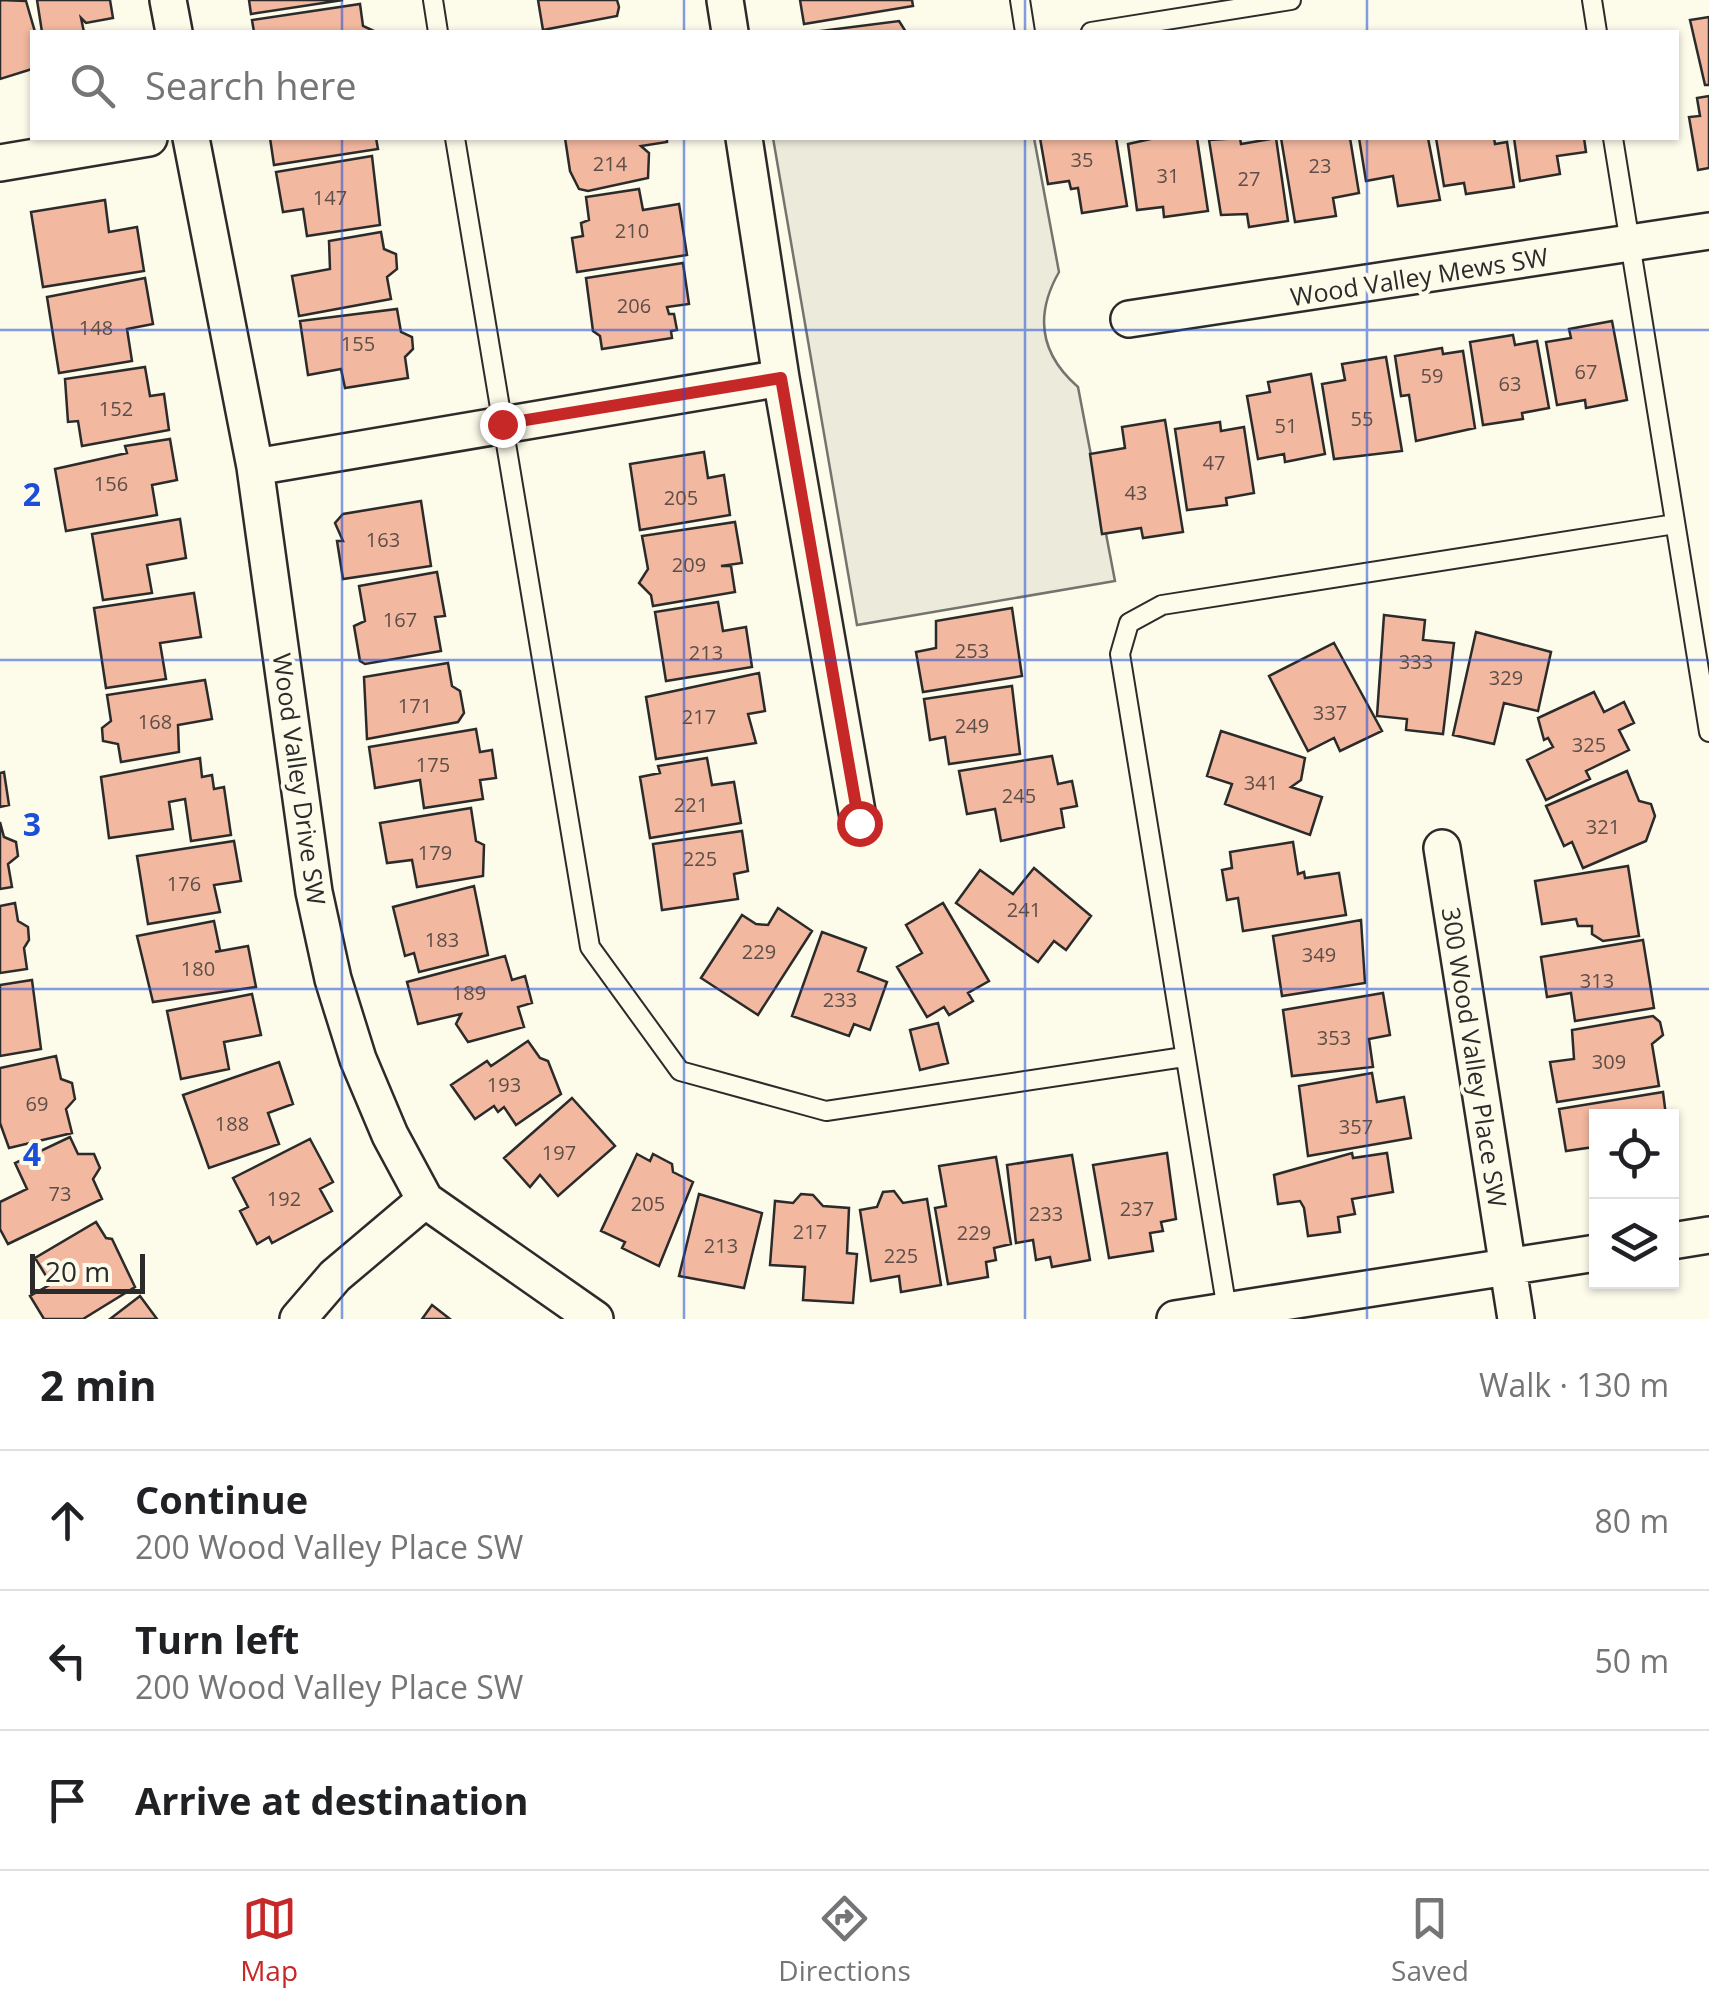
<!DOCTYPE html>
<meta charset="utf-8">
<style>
body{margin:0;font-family:"Open Sans",sans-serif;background:#f6f6f6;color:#202124}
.controls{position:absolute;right:30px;bottom:30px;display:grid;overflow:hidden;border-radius:0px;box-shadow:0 2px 8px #0004}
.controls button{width:90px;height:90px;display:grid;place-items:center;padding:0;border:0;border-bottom:2px solid #e0e0e0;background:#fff;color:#202124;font:50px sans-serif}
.scale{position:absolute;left:30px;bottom:25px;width:115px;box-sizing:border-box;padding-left:10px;border:5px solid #2b2b2b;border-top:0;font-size:28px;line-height:35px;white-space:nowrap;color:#2b2b2b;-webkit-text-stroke:8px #fdfbea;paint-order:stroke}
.stop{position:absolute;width:30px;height:30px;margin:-22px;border:8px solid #c62828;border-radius:50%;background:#fff}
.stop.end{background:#c62828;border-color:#fff;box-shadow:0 2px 10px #0008}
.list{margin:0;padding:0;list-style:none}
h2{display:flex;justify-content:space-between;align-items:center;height:130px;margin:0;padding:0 40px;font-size:42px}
h2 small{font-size:32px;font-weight:400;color:#757577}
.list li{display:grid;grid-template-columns:65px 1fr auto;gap:30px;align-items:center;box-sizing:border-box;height:140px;padding:0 40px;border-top:2px solid #e0e0e0}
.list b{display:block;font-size:38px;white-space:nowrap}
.list p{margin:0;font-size:32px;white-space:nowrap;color:#757577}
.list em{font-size:32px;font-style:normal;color:#757577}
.icon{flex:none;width:55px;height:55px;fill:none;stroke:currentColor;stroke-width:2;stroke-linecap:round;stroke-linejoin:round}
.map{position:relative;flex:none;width:1709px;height:1319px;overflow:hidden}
.search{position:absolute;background:#fff;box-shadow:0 2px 8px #0004;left:30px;right:30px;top:30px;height:110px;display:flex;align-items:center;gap:25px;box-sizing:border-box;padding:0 35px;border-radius:0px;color:#757577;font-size:38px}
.sheet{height:550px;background:#fff}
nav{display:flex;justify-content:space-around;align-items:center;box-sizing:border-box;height:140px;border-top:2px solid #e0e0e0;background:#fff;font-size:28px;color:#757577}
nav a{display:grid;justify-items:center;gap:5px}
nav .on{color:#c62828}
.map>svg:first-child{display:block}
.green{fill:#ecebdb;stroke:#74746e;stroke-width:2.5}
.building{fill:#f2b8a0;stroke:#2b2b2b;stroke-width:2.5}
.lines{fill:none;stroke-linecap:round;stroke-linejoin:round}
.service-casing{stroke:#2b2b2b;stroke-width:22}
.minor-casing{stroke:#2b2b2b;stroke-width:40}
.service{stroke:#fdfbea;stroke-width:18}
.minor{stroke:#fdfbea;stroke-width:35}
.route{stroke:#c62828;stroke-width:12}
.grid{fill:none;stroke:#1d4ed8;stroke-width:2.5;stroke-opacity:0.55}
.labels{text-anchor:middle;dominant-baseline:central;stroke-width:8;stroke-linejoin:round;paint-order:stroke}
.number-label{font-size:20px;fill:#5d4e48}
.street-label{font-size:25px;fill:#2b2b2b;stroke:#fdfbea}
.grid-label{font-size:32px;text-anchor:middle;font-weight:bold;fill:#1d4ed8;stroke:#fdfbea;stroke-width:8;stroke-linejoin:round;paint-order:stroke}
</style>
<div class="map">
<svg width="1709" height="1319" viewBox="0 0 1709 1319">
<rect width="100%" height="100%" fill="#fdfbea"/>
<path class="green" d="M773,138H1034L1059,272C1034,316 1040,354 1078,387L1115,581L857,625Z"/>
<path class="building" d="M0,0L26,1L35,32L32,69L0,79Z
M37,0H110L113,18L86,23L81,18L84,32H42Z
M249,0H343L251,14Z
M538,0H617L619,7L617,16L543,30Z
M800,0H912L913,6L804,24Z
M360,4L363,26L376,32H254L252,20Z
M1709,17V85H1705L1690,20Z
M899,21L906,32H813Z
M1709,96V168L1698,170L1689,117L1700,116L1697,98Z
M270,138H376L378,149L274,165Z
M565,138H667V142L641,146L649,153L648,178L588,191L579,189L570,171Z
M1040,138H1116L1127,206L1082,213L1078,188L1071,189L1069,181L1048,184Z
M1155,138H1197L1208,211L1164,217L1163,207L1137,210L1128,144Z
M1240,138L1241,144L1276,138L1288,221L1249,227L1247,214L1221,215L1209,140Z
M1281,138H1350L1359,193L1333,198L1336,216L1295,222Z
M1359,138H1428L1440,200L1398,206L1393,176L1366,181Z
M1436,138H1494L1495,144L1507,142L1514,187L1466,194L1464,183L1444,186Z
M1514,138H1584L1586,152L1557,156L1560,174L1520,181Z
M372,156L380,225L307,236L303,209L283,212L276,172Z
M639,189L643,210L679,204L687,255L577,272L572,238L583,236L581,223L589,220L586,197Z
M105,200L109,232L137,227L144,271L43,287L31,212Z
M381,232L384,249L396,254L397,269L387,277L391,299L299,316L292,276L330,269L329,241Z
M683,263L689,304L667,307L669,314H674L677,330L671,331L672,338L602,349L600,336L593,331L586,278Z
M145,278L153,324L127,329L132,361L59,373L47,297Z
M397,309L401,332L412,337L413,349L405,357L408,378L345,388L341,369L308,375L300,321Z
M1612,321L1627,400L1586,408L1585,400L1557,405L1546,342L1571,338L1569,329Z
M1513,335L1515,345L1537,341L1549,408L1522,413L1523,419L1483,425L1470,342Z
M1442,348L1443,354L1463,351L1475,428L1416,441L1409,395L1401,396L1395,356Z
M1386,357L1402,451L1334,459L1322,384L1345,380L1342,364Z
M145,367L150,396L164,394L169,430L82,446L78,421L68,422L65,379Z
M1311,374L1325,454L1285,462L1284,454L1258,459L1247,396L1270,392L1268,382Z
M1165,420L1183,532L1143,538L1141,528L1102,534L1090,454L1125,448L1122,427Z
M1220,422L1221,431L1244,427L1254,493L1226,498L1227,505L1187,510L1175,429Z
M170,439L177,480L152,485L157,515L66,531L55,469L127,453L125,446Z
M704,452L708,478L724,475L730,515L640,530L630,464Z
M421,501L431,566L343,579L337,541H343L335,523L343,514Z
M180,519L186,558L147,565L152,593L103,600L92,534Z
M735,522L742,563L721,566H731L735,592L653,606L651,595L639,583L648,569L642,536Z
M437,572L445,616L435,617L441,651L365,664L360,661L354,626L365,621L359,586Z
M194,593L201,637L160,643L166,679L106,688L94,608Z
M718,602L723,631L746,627L752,667L666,681L655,612Z
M1012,608L1022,676L923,692L916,652L936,648V621Z
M1384,615L1425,620L1423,640L1454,643L1443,734L1406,730L1407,719L1377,716Z
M1476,632L1551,652L1538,711L1504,703L1494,744L1453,735Z
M1334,643L1382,731L1340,751L1334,738L1308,751L1269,676Z
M448,663L452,686L460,691L464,713L458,722L367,739L364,677Z
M759,673L765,711L748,714L756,743L656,759L646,697Z
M205,680L212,719L178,725L179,752L121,762L118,744L103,741L102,728L111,721L107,695Z
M1012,686L1020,754L949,764L945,737L930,740L924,699Z
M1594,692L1604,712L1624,702L1634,723L1619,730L1629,750L1586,771L1590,779L1546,800L1527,760L1553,747L1548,738L1544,740L1538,718Z
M476,729L480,752L492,750L496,778L480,780L483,799L424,808L420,780L375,788L369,747Z
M1221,731L1305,758L1301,780L1291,787L1322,797L1310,835L1225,804L1232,784L1207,776Z
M1052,756L1058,784L1072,781L1077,806L1061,809L1064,827L1001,841L995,809L967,814L959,771Z
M200,758L202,777L212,775L214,789L224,787L231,835L191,841L185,799L169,802L173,829L109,838L101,777Z
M707,758L712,785L734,782L741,823L650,838L640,777L660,773L658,766Z
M1627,771L1639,801L1651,804L1655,816L1646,841L1583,868L1572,842L1564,846L1546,806Z
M4,772L9,805L0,807V773Z
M471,808L476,841L484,845L483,876L417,887L412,860L387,863L380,823Z
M0,822L4,837L16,842L18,856L8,864L12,887L0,889Z
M742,831L748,871L734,874L738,899L662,910L653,844Z
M234,841L241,881L214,885L220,912L148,924L137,856Z
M1293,842L1298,874L1304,872L1305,878L1339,873L1346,915L1243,931L1238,898L1227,900L1222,870L1232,868L1230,852Z
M1628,866L1639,936L1603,941L1592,934V926H1578L1576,919L1542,924L1535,881Z
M1034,868L1091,916L1066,950L1054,941L1038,962L956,903L980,870L1013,894Z
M474,886L488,955L419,972L414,953L405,956L393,907Z
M15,903L18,921L28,927L29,940L24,948L27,969L0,973V906Z
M943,903L989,981L968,993L973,1001L949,1015L944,1007L927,1017L897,967L922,953L906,925Z
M778,908L812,931L758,1015L701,978L742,915L756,924L768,925Z
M1361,920L1365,983L1282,996L1273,936Z
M214,921L220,950L215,952L248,946L256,987L153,1002L137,936Z
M822,932L866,948L858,971L887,982L870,1030L854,1024L849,1036L792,1016Z
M1643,940L1654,1008L1575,1021L1571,993L1547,997L1541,957Z
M505,956L512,980L525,976L532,1003L518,1007L524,1027L468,1042L456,1024L461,1014L418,1024L407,982Z
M32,980L41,1049L0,1056V985Z
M1383,993L1390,1035L1369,1039L1373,1067L1292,1076L1283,1010Z
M252,994L261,1035L224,1042L229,1069L181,1079L167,1011Z
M1653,1016L1660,1022L1663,1035L1652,1044L1659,1086L1557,1102L1550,1062L1574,1059L1572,1030Z
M938,1023L948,1063L920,1070L910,1030Z
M528,1041L540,1058L548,1061L561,1094L516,1125L504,1107L498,1112L494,1106L475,1119L451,1085L487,1061L491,1066Z
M56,1056L61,1079L72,1083L74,1094L75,1099L66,1109L72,1133L9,1148L0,1123V1068Z
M279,1062L293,1104L268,1113L279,1144L209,1168L183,1095Z
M1372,1073L1377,1102L1404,1097L1411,1138L1308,1156L1299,1086Z
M1663,1092L1666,1116H1596V1162L1594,1147L1566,1151L1559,1109Z
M572,1098L615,1146L558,1196L540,1175L530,1187L504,1158Z
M70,1137L78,1154H94L100,1168L93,1179L102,1199L8,1244L0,1229V1202L27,1189L15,1163Z
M310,1139L333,1182L320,1189L332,1211L272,1243L269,1237L257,1244L240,1211L248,1207L233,1178Z
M1167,1153L1176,1219L1161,1222L1163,1231L1150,1233L1153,1251L1109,1258L1093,1165Z
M1352,1153L1353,1158L1387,1153L1393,1192L1352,1199L1355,1214L1338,1217L1340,1232L1308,1236L1304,1208L1300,1201L1278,1204L1274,1175Z
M637,1154L650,1161L653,1154L672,1164L673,1172L693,1182L659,1266L622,1248L625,1242L601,1231Z
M1072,1155L1090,1260L1052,1267L1050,1257L1036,1260L1033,1240L1016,1243L1007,1165Z
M996,1157L1011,1244L994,1248L996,1260L986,1262L988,1277L948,1284L935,1208L946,1206L939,1166Z
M894,1191L903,1203L927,1199L941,1285L901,1292L899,1276L871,1281L860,1210L877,1207L883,1192Z
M699,1194L762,1213L744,1288L679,1276Z
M801,1194L813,1195L823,1206L849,1208L847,1253L857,1254L853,1303L803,1300L805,1267L770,1265L775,1201L793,1203Z
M96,1222L106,1238L112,1239L135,1287L83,1319H44L30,1296L51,1284L35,1258Z
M140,1296L157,1319H110Z
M432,1305L450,1319H422Z"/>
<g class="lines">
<g class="service-casing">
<path id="service" d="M433,0L438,32
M1020,0L1025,32
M1592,0L1597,32
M1091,32L1291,0
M455,138L590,947L680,1071L826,1111L1184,1057
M1613,138L1709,732
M1227,1310L1120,654L1129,623L1162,605L1675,524"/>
</g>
<g class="minor-casing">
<path id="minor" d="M168,0L174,32
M725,0L730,32
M191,138L255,467L314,892L333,979L358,1059L390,1135L425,1200L595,1319
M744,138L781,378L859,823
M0,163L149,138
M1129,319L1709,231
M255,467L781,378
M1442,848L1516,1319
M1672,1241L1709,1235
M298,1319L335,1276L425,1200
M1175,1319L1596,1253"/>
</g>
<use href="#service" class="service"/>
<use href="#minor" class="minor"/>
</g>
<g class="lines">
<path class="route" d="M502,424L781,378L859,823"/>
</g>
<path class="grid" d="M342,0V32M684,0V32M1025,0V32M1367,0V32M342,138V1319M684,138V1319M1025,138V1319M1367,138V1319M0,330H1709M0,660H1709M0,989H1709"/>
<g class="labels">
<g class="number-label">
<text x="1082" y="159">35</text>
<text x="610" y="163">214</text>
<text x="1320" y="165">23</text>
<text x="1168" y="175">31</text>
<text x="1249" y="178">27</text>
<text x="330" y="197">147</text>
<text x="632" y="230">210</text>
<text x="634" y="305">206</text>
<text x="96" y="327">148</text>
<text x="358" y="343">155</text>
<text x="1586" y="371">67</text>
<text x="1432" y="375">59</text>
<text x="1510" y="383">63</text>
<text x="116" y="408">152</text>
<text x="1362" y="418">55</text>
<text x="1286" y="425">51</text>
<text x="1214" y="462">47</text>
<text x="111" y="483">156</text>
<text x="1136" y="492">43</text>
<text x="681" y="497">205</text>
<text x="383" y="539">163</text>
<text x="689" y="564">209</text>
<text x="400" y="619">167</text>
<text x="972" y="650">253</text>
<text x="706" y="652">213</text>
<text x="1416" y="661">333</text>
<text x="1506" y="677">329</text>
<text x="415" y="705">171</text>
<text x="1330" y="712">337</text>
<text x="699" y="716">217</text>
<text x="155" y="721">168</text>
<text x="972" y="725">249</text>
<text x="1589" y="744">325</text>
<text x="433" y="764">175</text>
<text x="1261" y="782">341</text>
<text x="1019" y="795">245</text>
<text x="691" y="804">221</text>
<text x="1603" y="826">321</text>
<text x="435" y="852">179</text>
<text x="700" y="858">225</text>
<text x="184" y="883">176</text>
<text x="1024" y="909">241</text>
<text x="442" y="939">183</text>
<text x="759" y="951">229</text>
<text x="1319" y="954">349</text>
<text x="198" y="968">180</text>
<text x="1597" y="980">313</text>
<text x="469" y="992">189</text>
<text x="840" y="999">233</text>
<text x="1334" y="1037">353</text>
<text x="1609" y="1061">309</text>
<text x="504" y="1084">193</text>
<text x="37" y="1103">69</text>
<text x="232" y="1123">188</text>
<text x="1356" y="1126">357</text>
<text x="559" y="1152">197</text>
<text x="60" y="1193">73</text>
<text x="284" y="1198">192</text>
<text x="648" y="1203">205</text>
<text x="1137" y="1208">237</text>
<text x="1046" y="1213">233</text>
<text x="810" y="1231">217</text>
<text x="974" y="1232">229</text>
<text x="721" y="1245">213</text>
<text x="901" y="1255">225</text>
</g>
<g class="street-label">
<text transform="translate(1419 276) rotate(-9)">Wood Valley Mews SW</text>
<text transform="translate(300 779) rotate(82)">Wood Valley Drive SW</text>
<text transform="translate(1475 1057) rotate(81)">300 Wood Valley Place SW</text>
</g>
</g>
<g class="grid-label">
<text x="32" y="506">2</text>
<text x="32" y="836">3</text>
<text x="32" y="1166">4</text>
</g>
</svg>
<div class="controls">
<button><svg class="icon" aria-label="locate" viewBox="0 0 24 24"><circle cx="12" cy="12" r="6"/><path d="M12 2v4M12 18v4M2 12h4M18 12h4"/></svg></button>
<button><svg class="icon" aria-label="layers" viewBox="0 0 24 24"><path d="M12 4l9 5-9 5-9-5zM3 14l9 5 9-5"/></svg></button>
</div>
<div class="scale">20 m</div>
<div class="stop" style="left:859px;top:823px"></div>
<div class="stop end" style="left:502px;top:424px"></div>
<div class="search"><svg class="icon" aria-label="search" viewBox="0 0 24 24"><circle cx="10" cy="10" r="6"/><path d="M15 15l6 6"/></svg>Search here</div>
</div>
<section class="sheet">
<h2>2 min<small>Walk · 130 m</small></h2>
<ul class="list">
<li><svg class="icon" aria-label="ahead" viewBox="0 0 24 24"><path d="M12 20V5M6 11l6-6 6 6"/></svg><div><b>Continue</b><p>200 Wood Valley Place SW</p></div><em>80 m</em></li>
<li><svg class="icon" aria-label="left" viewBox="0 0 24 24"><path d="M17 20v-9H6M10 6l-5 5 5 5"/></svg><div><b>Turn left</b><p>200 Wood Valley Place SW</p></div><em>50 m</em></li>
<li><svg class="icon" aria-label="arrive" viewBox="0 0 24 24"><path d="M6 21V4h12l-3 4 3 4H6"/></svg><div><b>Arrive at destination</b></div></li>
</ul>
</section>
<nav>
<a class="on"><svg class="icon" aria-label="map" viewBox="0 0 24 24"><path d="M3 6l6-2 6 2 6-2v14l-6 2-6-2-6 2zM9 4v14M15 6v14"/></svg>Map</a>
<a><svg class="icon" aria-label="directions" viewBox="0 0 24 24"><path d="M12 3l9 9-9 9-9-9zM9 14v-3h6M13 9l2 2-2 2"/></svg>Directions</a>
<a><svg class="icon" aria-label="saved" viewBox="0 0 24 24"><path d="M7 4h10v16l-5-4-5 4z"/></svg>Saved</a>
</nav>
